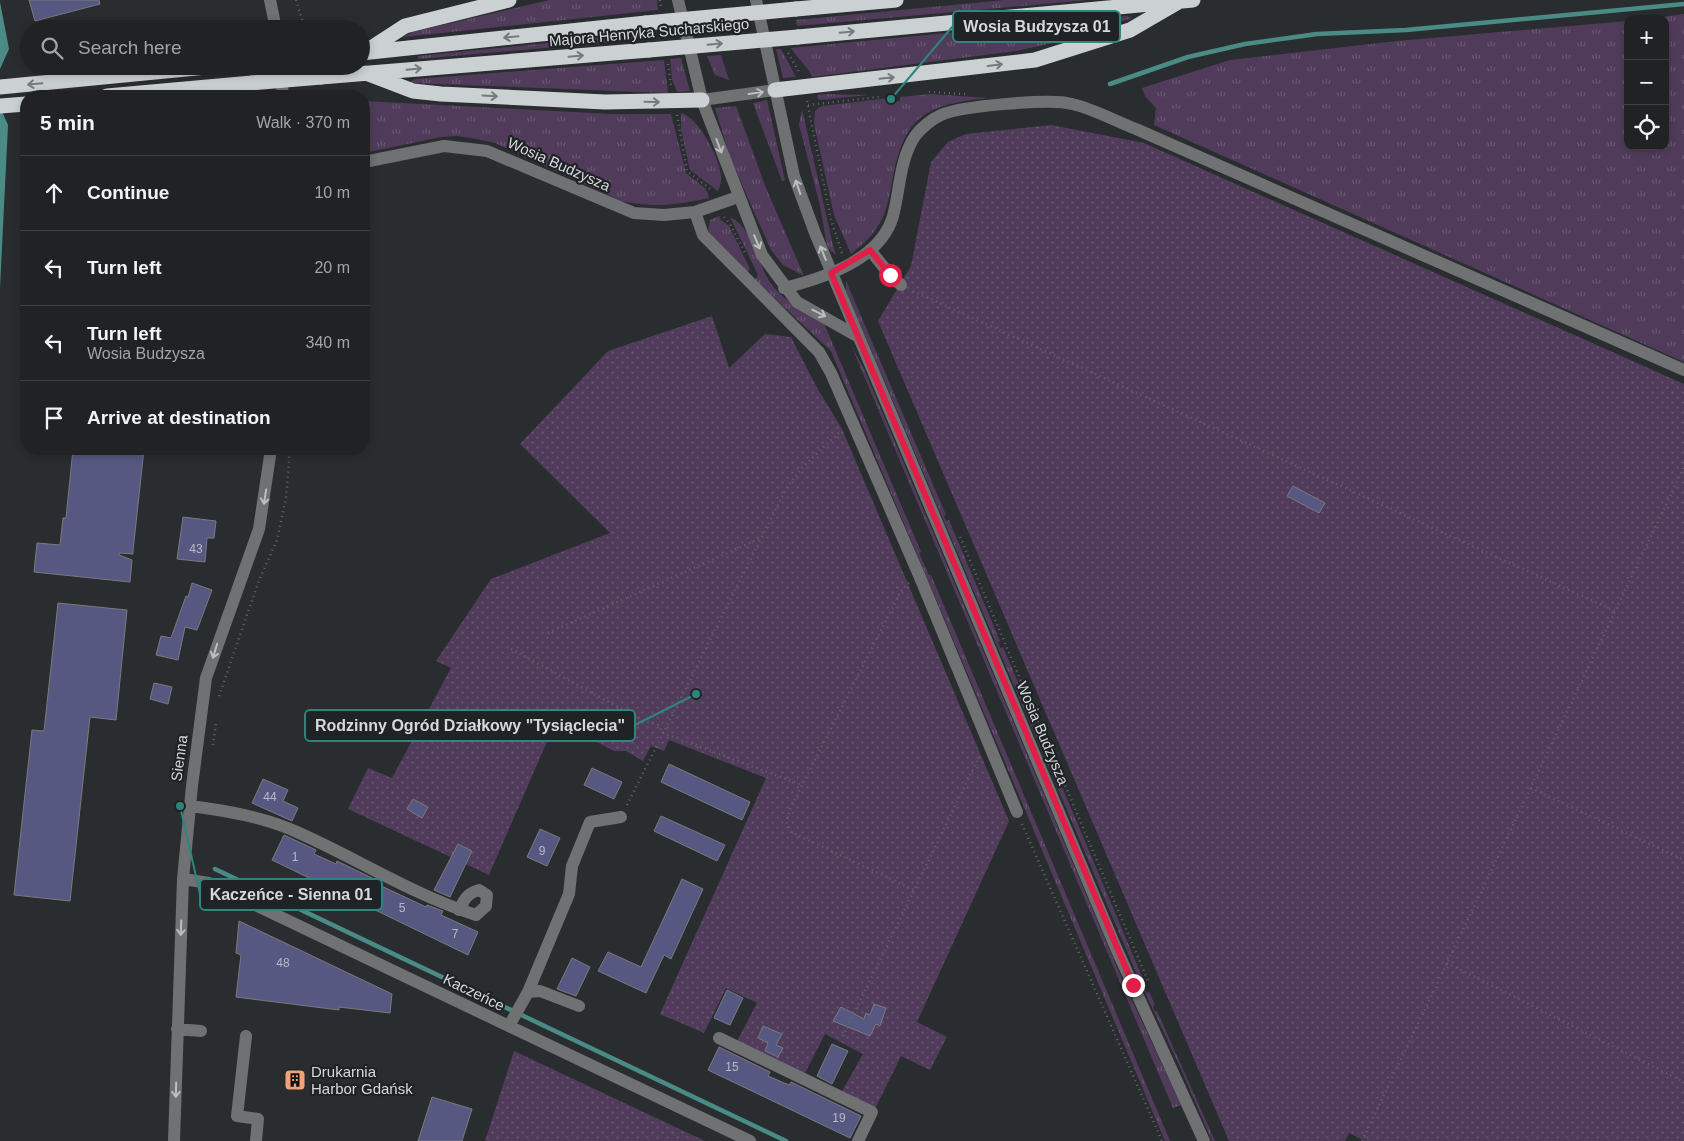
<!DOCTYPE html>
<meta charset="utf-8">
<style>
body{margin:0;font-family:Helvetica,sans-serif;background:#2d2f31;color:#f1f3f6}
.controls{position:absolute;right:15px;top:15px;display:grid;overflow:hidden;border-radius:10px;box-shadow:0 2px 8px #0003}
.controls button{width:45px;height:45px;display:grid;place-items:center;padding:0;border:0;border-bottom:1px solid #3d3f41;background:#202224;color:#f1f3f6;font:25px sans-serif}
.stop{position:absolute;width:15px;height:15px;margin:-11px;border:4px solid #e11d48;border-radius:50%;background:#fff}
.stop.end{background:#e11d48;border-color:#fff;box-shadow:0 1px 5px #0008}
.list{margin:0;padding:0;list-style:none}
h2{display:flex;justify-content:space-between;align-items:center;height:65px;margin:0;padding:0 20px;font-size:21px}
h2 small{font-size:16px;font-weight:400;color:#a2a4a6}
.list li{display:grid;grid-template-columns:32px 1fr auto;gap:15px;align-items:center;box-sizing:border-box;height:75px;padding:0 20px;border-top:1px solid #3d3f41}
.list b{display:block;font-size:19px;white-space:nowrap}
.list p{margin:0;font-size:16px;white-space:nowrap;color:#a2a4a6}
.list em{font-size:16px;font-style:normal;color:#a2a4a6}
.icon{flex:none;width:28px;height:28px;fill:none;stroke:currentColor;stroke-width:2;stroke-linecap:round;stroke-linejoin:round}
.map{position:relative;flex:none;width:1684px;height:1141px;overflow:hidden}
.search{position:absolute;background:#202224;box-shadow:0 2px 8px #0003;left:20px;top:20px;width:350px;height:55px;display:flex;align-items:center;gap:12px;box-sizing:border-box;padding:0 18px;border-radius:28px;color:#a2a4a6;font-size:19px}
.panel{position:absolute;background:#202224;box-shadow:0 2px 8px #0003;left:20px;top:90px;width:350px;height:365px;border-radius:20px}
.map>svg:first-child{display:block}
.grass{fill:url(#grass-tufts)}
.garden{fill:url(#garden-dots)}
.water{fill:#4b8b86}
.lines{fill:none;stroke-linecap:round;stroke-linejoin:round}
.stream{stroke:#4b8b86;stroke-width:4.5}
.building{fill:#575881;stroke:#797a7e}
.path{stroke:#636568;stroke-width:2.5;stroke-dasharray:1 4;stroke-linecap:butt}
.minor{stroke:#6f7172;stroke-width:12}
.highway{stroke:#cbd1d3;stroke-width:15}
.highway-bridge{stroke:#cbd1d3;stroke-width:15}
.oneway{stroke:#767a7c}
.oneway2{stroke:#bcbec0}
.route{stroke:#e11d48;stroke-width:6}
.labels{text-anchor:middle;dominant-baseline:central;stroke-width:4.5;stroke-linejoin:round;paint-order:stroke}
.number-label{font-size:12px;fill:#b6b8c4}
.street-label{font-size:15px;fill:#d6d8da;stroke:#202326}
.poi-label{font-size:15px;fill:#d6d8da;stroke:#202326;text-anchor:start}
.leader{fill:none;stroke:#2d857e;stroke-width:2}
.callout-dot{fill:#2d857e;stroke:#202326;stroke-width:2}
.callout{fill:#202326;stroke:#2d857e;stroke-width:2}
.callout-label{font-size:16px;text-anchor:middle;font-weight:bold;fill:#d6d8da}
</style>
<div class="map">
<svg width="1684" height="1141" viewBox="0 0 1684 1141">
<defs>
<pattern id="grass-tufts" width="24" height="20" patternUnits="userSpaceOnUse" patternTransform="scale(1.25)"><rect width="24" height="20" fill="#503c5a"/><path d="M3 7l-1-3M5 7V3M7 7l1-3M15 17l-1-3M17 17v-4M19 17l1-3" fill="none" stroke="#685771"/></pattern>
<pattern id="garden-dots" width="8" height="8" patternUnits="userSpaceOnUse" patternTransform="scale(1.25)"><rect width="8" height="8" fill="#503c5a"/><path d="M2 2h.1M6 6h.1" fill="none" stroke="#685771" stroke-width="1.8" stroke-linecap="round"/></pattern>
</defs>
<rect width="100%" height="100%" fill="#2a2d30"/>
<path class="grass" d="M549,0H657L658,10L403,37L413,32Z
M1005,0H1088L797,26L796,20Z
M1684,14V362L1154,125L1156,108L1145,96L1142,88L1230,60L1397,41L1628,21V146H1665V19H1648Z
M1126,16L1132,18L1053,43L1016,51L812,77C810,69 797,58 791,48Z
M647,33L648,39L418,59V56Z
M776,49H781L796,77L783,78Z
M721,55L729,80L715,75L707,56Z
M681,58L690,91L677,92L672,79L670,59Z
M664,60L668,93L411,83V81L415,79Z
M823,94L867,95L822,100L818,99L817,95Z
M931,94L988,98C924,105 904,116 892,182C889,198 886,216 876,229C870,239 860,246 851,254L834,215L814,124L815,111L822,106L890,98L891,103L900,101V97Z
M767,100L785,180L782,181L753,103Z
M364,101L611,114H671L686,173L706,189L709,198C680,205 651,208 622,201L495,143L472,138L457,136L441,137L364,153Z
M736,106L766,188L804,276L783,265L771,250L731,160L715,108Z
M802,109L833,245L836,255L828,248L826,241L820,205L799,125Z
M681,113C699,118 719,157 721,175C722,181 720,186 718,191L690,170L681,130Z
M719,216L721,220L729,226L750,269L747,273L708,232L710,220Z
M730,217C755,229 756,264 772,285C785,302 805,311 823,321L921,552L919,553L929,575H931L1170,1141H1165L831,351L755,280L758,275Z
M846,281L946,515L944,516L946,521L949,520L1000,641L998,642L1000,648L1003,647L1146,986L1144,987L1147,993L1149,992L1155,1005L1153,1006L1155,1012L1157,1011L1215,1141H1212L1181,1069L1141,984L846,291Z
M851,345L864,369L1122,979L1181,1105L1173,1108Z"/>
<path class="garden" d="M1051,125L1144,143L1684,384V1141H1365L1349,1133L1345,1141H1229L878,321L911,266L931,162L948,142L966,134Z
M712,316L729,368L765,334L791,337L816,386L842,429L1009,821L917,1022L947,1037L930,1070L901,1056L875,1109L841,1093L863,1054L825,1034L804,1075L736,1043L757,1003L726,988L704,1033L660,1014L766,778L669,740L664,751L651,746L643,761L626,751H614L556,721L489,875L348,809L368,768L392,778L451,668L436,661L491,579L610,533L520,444L608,351Z
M514,1051L705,1141H485Z"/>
<path class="water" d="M0,2L9,49L0,69Z
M0,107L8,125L0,288Z"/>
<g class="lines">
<path class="stream" d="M1110,84L1188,57L1245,44L1317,34L1406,30L1684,4
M215,869L786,1141"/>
</g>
<path class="building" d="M29,0H99L100,4L35,21Z
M73,449H144L133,551V554L119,553V555L132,560L130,582L34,572L37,543L60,545L63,518H66Z
M1293,486L1325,503L1319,513L1287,496Z
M183,517L216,521L214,538H207L205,562L177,559Z
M192,583L212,590L197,630L185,627L178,660L156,655L161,636L171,638L186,596L188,597Z
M58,603L127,610L116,720L90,717L70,901L14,895L32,730L44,731Z
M154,683L172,687L168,704L150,699Z
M669,764L750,802L742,820L661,782Z
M592,768L622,782L614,799L584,785Z
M263,779L288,790L283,801L298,808L292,821L252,803Z
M413,799L428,807L422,818L407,809Z
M661,816L725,845L717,861L654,831Z
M540,829L560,838L547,866L527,857Z
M284,835L316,850L314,854L336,864L337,861L374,879L373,882L426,907L427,905L443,911L441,915L478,932L468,955L272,860Z
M458,844L472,851L450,897L434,890Z
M682,879L703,889L671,959L664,955L646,993L598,971L608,952L641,967Z
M239,921L392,994L390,1013L339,1007V1010L236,997L241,955L236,953Z
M572,958L590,967L576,996L557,989Z
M727,990L743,998L730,1025L714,1018Z
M874,1004L886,1008L880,1026L876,1024L870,1036L833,1021L841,1007L864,1019L866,1013L870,1015Z
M763,1026L782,1034L776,1045L783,1048L778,1057L765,1051L768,1043L758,1038Z
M832,1044L848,1051L832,1084L817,1076Z
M719,1047L770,1072L768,1076L789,1085L791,1082L861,1116L850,1138L708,1070Z
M432,1097L472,1109L462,1141H418Z"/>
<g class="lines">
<path class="path" d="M296,0L305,29
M660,0L661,8
M788,53L799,72
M668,64L671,85
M929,92L965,94
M807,101L831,220L842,253
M808,105L879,97
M677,115L687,171L713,191
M724,217L730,224L745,253
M913,291L1615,611
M960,537L1148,981
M909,583L901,591L791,807L786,821L791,832L914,890
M548,633L761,538
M511,649L644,721L658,725L663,733L802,785
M219,696L258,583L277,540L286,498L290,449
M213,745L216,723
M1531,788L1684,860
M627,805L786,489C802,466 820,450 841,431
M1022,824L1162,1141
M1447,963L1684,1082
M843,1036L978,759L981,757
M1362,1141L1684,467"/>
<path class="minor" d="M270,0L276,29
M678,0L702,100L762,255L797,302L857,336
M756,0L794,176L815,233L1116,948L1204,1141
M280,66L283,96
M702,100L775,90
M364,162L444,146L487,151L634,213L664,215L695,212L738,197
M695,212L703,235L819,352L831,373L919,575L1017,812
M870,250L890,275L901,285
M784,288C824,278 884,259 894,212C900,187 900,159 915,136C921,128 932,119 941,115C961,106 1051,98 1072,104C1094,109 1115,121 1136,129L1684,370
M190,806C223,810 267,818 297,832C358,859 411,894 476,915L486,906L487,895L479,890C467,893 464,900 459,910
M183,879L209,883L750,1141
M528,992L569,894L572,866L590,822L621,817
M509,1026L528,992L540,991L579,1006
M177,1029L201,1031
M246,1036L237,1116L258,1119L256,1141
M719,1038L872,1112L858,1141
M174,1141L183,879L192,786L206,678L259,529L271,449"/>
<path class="highway" d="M796,9L896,0
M798,37L1193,0
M368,50L405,26L509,0
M361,53L646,23
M366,73L413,91L441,94L605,102L702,100
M321,77L649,50
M0,87L217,66
M775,90L1035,60L1130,30L1180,1
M107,96L252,83
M0,106L26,104"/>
<path class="highway-bridge" d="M646,23L796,9
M649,50L798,37
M252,83L321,77"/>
</g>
<defs><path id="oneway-shaft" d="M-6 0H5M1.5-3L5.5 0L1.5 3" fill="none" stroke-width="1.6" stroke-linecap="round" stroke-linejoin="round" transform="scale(1.25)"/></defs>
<g class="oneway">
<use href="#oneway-shaft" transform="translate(847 32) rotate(-5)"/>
<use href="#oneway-shaft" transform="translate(511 37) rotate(174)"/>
<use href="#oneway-shaft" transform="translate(715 44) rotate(-5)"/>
<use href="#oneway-shaft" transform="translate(576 56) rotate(-5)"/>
<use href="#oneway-shaft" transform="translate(995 65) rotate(-7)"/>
<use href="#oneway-shaft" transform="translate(414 69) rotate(-5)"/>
<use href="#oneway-shaft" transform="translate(887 78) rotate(-6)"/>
<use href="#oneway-shaft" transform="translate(35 84) rotate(175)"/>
<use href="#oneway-shaft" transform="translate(490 96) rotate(3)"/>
<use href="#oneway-shaft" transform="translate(652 102) rotate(1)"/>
</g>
<g class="oneway2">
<use href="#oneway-shaft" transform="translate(756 93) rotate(-8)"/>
<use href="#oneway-shaft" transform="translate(719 146) rotate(69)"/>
<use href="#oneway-shaft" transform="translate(798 187) rotate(-109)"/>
<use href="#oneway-shaft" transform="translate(757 242) rotate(67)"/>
<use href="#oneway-shaft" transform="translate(823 253) rotate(-112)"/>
<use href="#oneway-shaft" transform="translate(819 313) rotate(27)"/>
<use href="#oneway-shaft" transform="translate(265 497) rotate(99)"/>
<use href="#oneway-shaft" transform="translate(215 651) rotate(107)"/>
<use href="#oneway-shaft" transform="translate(181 928) rotate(92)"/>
<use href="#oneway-shaft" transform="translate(176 1090) rotate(91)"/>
</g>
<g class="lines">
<path class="route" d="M890,275L870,250L831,273L1133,985"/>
</g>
<defs>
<g id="building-square" transform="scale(1.125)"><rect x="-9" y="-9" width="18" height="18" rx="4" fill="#f0a279" stroke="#202326"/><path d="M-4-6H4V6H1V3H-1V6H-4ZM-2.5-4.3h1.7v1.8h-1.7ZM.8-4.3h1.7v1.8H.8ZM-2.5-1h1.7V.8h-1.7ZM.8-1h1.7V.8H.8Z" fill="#111"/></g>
</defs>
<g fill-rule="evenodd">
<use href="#building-square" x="295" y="1080"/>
</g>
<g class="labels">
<g class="number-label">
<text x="196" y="549">43</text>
<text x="270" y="797">44</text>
<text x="542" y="851">9</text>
<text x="295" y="857">1</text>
<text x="402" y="908">5</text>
<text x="455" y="934">7</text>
<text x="283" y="963">48</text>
<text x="732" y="1067">15</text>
<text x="839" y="1118">19</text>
</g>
<g class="street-label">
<text transform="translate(649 32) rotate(-5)">Majora Henryka Sucharskiego</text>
<text transform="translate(559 164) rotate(24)">Wosia Budzysza</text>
<text transform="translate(1043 733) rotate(67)">Wosia Budzysza</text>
<text transform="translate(179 758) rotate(-82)">Sienna</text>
<text transform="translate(474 992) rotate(26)">Kaczeńce</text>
</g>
<g class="poi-label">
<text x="311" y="1071">Drukarnia<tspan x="311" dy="17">Harbor Gdańsk</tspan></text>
</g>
</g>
<path class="leader" d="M891 99L953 26M696 694L635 725M180 806L200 894"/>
<g class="callout-dot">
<circle cx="891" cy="99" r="5"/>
<circle cx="696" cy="694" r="5"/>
<circle cx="180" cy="806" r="5"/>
</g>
<g class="callout">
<rect x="953" y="11" width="167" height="31" rx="5"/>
<rect x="305" y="710" width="330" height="31" rx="5"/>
<rect x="200" y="879" width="182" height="31" rx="5"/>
</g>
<g class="callout-label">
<text x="1037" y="32">Wosia Budzysza 01</text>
<text x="470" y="731">Rodzinny Ogród Działkowy "Tysiąclecia"</text>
<text x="291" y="900">Kaczeńce - Sienna 01</text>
</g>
</svg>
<div class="controls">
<button>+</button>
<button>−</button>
<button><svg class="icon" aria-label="locate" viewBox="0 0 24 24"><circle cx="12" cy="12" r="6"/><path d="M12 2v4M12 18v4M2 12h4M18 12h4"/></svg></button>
</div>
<div class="stop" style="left:890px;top:275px"></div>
<div class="stop end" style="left:1133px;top:985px"></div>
<div class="search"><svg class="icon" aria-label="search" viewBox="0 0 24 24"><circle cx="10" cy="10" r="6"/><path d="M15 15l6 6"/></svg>Search here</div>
<section class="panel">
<h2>5 min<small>Walk · 370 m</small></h2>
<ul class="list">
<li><svg class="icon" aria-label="ahead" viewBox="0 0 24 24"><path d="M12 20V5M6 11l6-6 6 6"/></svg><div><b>Continue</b></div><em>10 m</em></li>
<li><svg class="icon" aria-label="left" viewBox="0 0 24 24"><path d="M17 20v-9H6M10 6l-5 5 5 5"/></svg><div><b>Turn left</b></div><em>20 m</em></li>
<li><svg class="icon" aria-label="left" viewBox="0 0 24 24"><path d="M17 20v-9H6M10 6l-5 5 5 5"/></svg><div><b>Turn left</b><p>Wosia Budzysza</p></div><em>340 m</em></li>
<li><svg class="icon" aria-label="arrive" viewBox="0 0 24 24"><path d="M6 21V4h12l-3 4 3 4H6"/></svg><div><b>Arrive at destination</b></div></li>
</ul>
</section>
</div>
